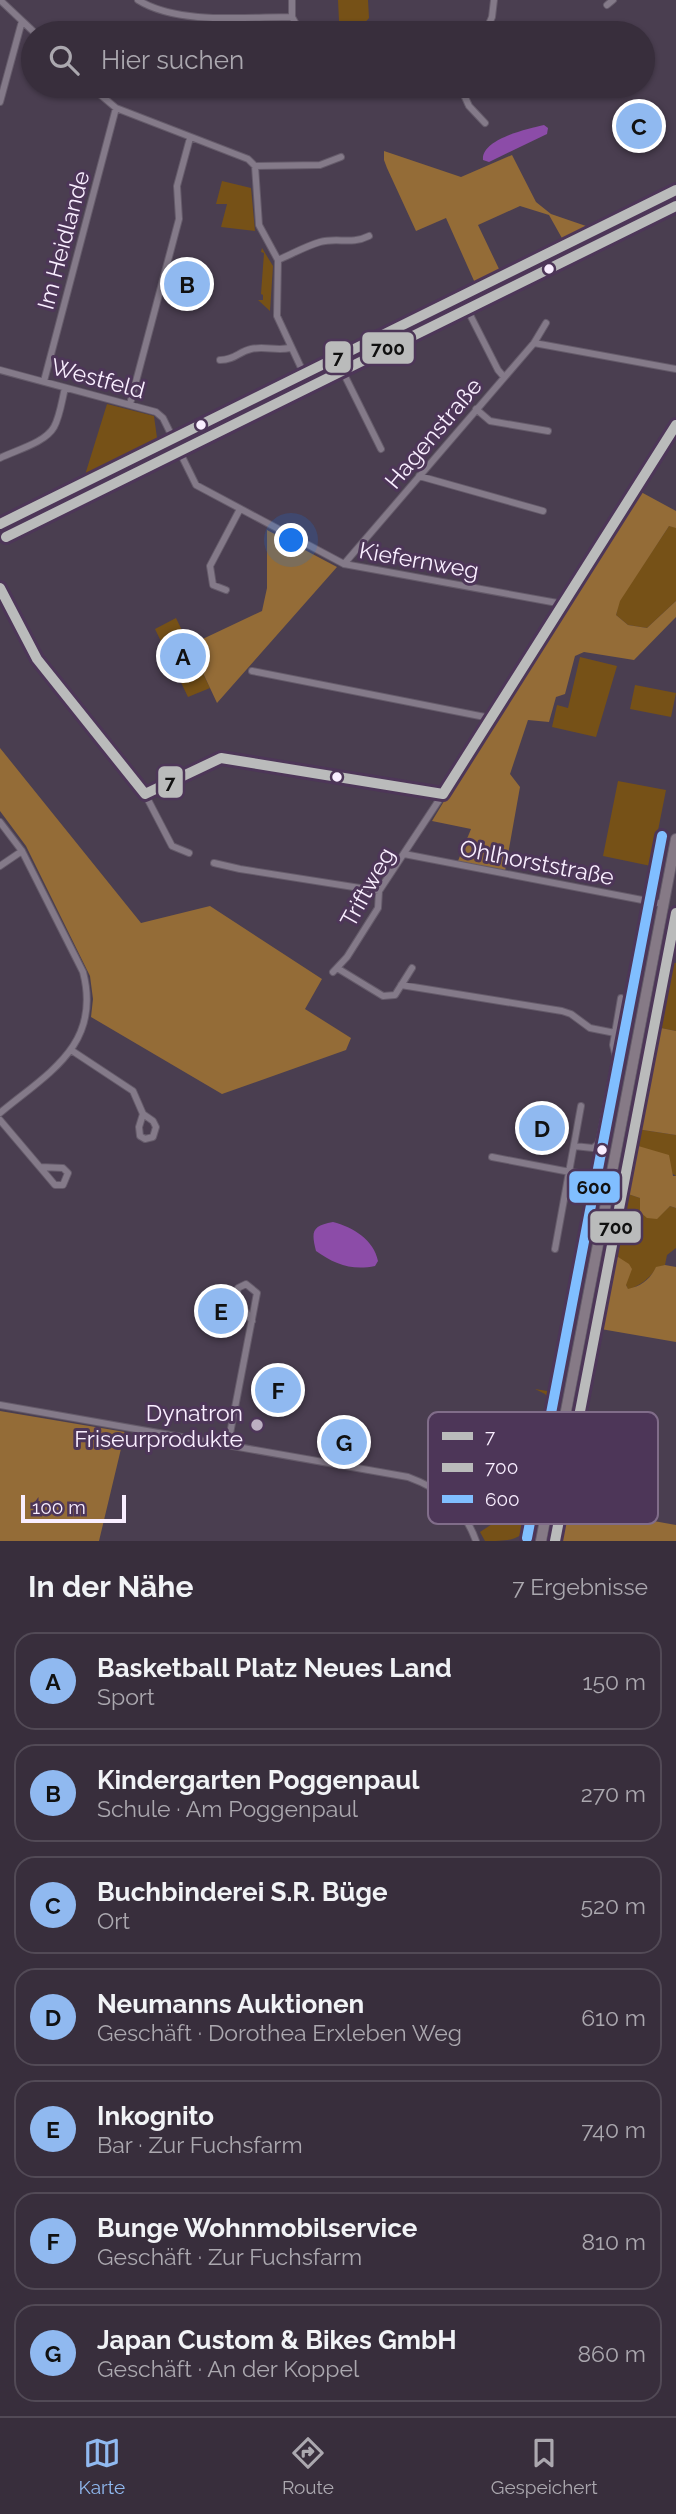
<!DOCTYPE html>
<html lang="de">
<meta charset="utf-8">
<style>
body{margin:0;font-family:Raleway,sans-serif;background:#433a47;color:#f1f3f6}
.scale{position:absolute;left:21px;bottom:18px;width:105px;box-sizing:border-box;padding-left:7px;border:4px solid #f9eeff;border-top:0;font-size:19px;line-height:24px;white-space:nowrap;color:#f9eeff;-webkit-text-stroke:5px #4d3658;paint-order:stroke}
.you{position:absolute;left:292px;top:541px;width:24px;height:24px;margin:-18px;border:5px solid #fff;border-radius:50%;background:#1a73e8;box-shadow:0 0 0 10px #1a73e833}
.badge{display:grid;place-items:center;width:46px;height:46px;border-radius:50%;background:#90b9f0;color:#111;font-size:23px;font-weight:700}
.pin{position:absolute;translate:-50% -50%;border:4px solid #fff;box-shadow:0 2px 7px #0006}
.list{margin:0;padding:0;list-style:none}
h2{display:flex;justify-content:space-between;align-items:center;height:91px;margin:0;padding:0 28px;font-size:30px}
h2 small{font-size:23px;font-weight:400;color:#aba8af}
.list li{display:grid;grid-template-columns:46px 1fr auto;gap:21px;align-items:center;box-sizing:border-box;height:98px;margin:0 14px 14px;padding:0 14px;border:2px solid #524a56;border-radius:21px}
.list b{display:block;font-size:26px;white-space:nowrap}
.list p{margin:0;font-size:23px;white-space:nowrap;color:#aba8af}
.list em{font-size:23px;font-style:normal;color:#aba8af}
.icon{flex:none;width:38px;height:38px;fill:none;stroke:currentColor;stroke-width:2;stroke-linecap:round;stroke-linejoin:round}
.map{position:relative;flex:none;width:676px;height:1541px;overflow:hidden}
.search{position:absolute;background:#382e3c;box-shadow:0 2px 5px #0004;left:21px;right:21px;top:21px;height:77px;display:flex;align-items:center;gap:18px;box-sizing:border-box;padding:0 24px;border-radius:38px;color:#aba8af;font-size:26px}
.sheet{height:875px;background:#382e3c}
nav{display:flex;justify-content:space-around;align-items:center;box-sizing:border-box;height:98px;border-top:2px solid #524a56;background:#382e3c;font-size:19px;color:#aba8af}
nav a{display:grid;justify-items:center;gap:4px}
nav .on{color:#90b9f0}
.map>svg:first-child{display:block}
.green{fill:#765117}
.forest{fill:#946c37}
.water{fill:#8c4ca8}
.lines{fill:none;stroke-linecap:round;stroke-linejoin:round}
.minor-casing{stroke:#655b6a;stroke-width:8}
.tertiary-casing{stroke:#655b6a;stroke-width:10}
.primary-casing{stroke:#655b6a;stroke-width:12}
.minor{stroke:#847a89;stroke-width:6}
.tertiary{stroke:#847a89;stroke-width:8}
.primary{stroke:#867a86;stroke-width:10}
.bus-1-casing{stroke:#4d3658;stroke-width:16}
.bus-2-casing{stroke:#4d3658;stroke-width:16}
.bus-3-casing{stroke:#4d3658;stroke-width:16}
.bus-1{stroke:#babbbb;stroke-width:10}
.bus-2{stroke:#babbbb;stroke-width:10}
.bus-3{stroke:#80beff;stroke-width:10}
.bus-dot{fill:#f9eeff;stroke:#4d3658;stroke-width:2.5}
.poi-dot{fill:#bcb0c2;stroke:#4d3658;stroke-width:2.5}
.labels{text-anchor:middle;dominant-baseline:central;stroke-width:6;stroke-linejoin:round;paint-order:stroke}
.street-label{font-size:23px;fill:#f9eeff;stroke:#4d3658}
.poi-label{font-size:23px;fill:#f9eeff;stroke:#4d3658;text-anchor:end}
.key{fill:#4d3658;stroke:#816d8a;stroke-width:2}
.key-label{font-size:19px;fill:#f9eeff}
.line-badge{stroke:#4d3658;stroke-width:2.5}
.pale-badge-label{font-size:19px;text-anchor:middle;font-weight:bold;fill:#111}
</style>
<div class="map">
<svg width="676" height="1541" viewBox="0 0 676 1541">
<rect width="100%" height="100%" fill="#4a3e50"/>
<path class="green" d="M338,0H368L369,18L360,28L349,29L339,21Z
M222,181L251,188L255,231L221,227L227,204H216Z
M262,248L273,266L270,311L258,300H263V295L261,294L264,253L261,252Z
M107,404L154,416L157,438L85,475Z
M669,526L676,527V601L647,628L628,625L616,615L619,601Z
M176,618L210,688L188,697L155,629Z
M580,657L617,666L596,737L552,727L557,705L568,708Z
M635,685L676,693L671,717L630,709Z
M618,781L666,790L651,866L603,856Z
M665,962L676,963V1031L651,1026Z
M630,1128L676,1135V1176L628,1143Z
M619,1191L640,1198L657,1218L670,1206L676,1208V1248L667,1255L665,1265L656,1268C650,1279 640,1285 628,1290L615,1256L621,1206L616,1204Z
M535,1389L559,1393L534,1524C518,1541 509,1541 485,1541L480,1532L524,1503L533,1508L554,1405L545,1394Z"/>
<path class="forest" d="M384,151L461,177L512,155L536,202L551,214L586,226L563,240L549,215L520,206L478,225L500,271L475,283L446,218L416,231L387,168L384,160Z
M641,492L676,511V528L669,526L620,601L616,615L628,625L647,628L676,601V617L634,660L584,652L575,656L565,694L556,697L549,722L528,720L510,774L520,787L505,871L458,861L471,829L432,821L494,719Z
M267,530L337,567L217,703L190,645L262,611L267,588Z
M0,748L141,923L210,906L322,979L305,1009L351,1038L346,1050L222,1094L91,1017L93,999L90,976L26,846L0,811Z
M651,1026L676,1031V1135L630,1128Z
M628,1143L669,1155L673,1176H676V1208L670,1206L657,1219L647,1218L640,1212V1198L619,1191Z
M616,1204L621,1206L615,1255L629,1264L632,1269L626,1285L628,1289C641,1286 650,1280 656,1267L665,1265L676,1267V1342L595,1328Z
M0,1411L125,1432L99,1541H0Z
M575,1442L619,1498L648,1520L676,1525V1541H557Z"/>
<path class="water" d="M544,125L548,128L547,134L489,162L483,160C481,139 527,129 544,125Z
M333,1222C353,1227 374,1240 378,1261L375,1266C352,1271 334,1264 316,1251C311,1231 312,1226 333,1222Z"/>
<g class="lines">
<g class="minor-casing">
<path id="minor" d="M0,0L35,33
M138,0C178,25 247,17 292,17
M292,0V17L301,33
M607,5L613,0
M485,33L492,17L494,0
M90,86L116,108L248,159L255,166L320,165L341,157
M460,86L469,106L485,123
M0,102L22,21
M255,166L259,225L278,260L277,316L304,374
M278,260C292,254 306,246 320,242C338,237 351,245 369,236
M461,297L498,370L504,377
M534,343L676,369
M336,358L381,449
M220,360C235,360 238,352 251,349C264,346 277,351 290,348
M0,370L156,412L163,418L196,485L344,564L563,604
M44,381L116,108
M130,404L179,219L177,186L190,138
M476,409L490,421L548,431
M0,458C16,450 45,443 54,427C60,416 62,400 65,388
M419,476L543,511
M344,564L534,343L546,323
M0,588L37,659L145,794L221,758L443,794
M226,590L213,585L210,566L240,509
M252,671L490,718
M145,794L172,846L189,853
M0,822L22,851L83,972C102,1045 48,1073 0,1113
M404,854L663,904
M214,863L240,869L379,891
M0,866L22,851
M337,968L383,996L395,995L412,968
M333,972L347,957L378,908L379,891L443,794L676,425
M401,985L562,1011L571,1014L590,1028L615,1033
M71,1050L133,1091L143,1114L153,1121L156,1127L153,1137L145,1139L140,1136L139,1127L143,1114
M0,1120L55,1185H63L68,1173L63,1168L40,1167
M574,1146L593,1148L598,1144L600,1138L616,1057L613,1045L621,998
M492,1157L570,1172L611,1177
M574,1175L586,1180L609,1186
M555,1249L581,1106
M0,1405L408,1477C441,1489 464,1507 476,1541
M228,1444L257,1293L246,1284L238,1288L236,1297L252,1321"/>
</g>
<g class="tertiary-casing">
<path id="tertiary" d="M0,524L676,190"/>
</g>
<g class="primary-casing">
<path id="primary" d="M541,1541L676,839"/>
</g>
<use href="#minor" class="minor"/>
<use href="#tertiary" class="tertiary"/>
<use href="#primary" class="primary"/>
<g class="bus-1-casing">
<path id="bus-1" d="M0,524L676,190
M0,588L37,659L145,794L221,758L443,794
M443,794L676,425"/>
</g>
<g class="bus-2-casing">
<path id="bus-2" d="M6,537L676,206
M555,1541L676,913"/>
</g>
<g class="bus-3-casing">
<path id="bus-3" d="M527,1538L662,836"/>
</g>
<use href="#bus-1" class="bus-1"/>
<use href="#bus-2" class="bus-2"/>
<use href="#bus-3" class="bus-3"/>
</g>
<g class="bus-dot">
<circle cx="549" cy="269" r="6"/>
<circle cx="201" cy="425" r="6"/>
<circle cx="337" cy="777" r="6"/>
<circle cx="602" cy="1150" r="6"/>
</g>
<circle class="poi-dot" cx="257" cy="1425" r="7"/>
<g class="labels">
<g class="street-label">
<text transform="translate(63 240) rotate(-75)">Im Heidlande</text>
<text transform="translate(98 378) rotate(15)">Westfeld</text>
<text transform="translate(433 433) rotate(-50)">Hagenstraße</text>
<text transform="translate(419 560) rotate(10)">Kiefernweg</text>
<text transform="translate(537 862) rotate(11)">Ohlhorststraße</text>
<text transform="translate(367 887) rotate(-61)">Triftweg</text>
</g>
<g class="poi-label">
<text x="243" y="1412">Dynatron<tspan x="243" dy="26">Friseurprodukte</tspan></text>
</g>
</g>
<rect x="428" y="1412" width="230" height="112" rx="10" class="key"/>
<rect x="442" y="1432" width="31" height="8" fill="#babbbb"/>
<rect x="442" y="1463" width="31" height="9" fill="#babbbb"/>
<rect x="442" y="1495" width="31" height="8" fill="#80beff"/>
<g class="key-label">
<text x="485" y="1443">7</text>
<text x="485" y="1474">700</text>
<text x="485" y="1506">600</text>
</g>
<g class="line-badge">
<rect x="361" y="331" width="54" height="34" rx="7" fill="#babbbb"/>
<rect x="324" y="340" width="28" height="34" rx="7" fill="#babbbb"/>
<rect x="157" y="765" width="27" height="34" rx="7" fill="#babbbb"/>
<rect x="568" y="1170" width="53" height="34" rx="7" fill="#80beff"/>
<rect x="589" y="1210" width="53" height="34" rx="7" fill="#babbbb"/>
</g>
<g class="pale-badge-label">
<text x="388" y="355">700</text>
<text x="338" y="364">7</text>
<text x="170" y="789">7</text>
<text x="594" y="1194">600</text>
<text x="616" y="1234">700</text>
</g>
</svg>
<div class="scale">100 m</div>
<div class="you"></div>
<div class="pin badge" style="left:183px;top:656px">A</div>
<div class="pin badge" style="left:187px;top:284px">B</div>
<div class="pin badge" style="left:639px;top:126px">C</div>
<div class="pin badge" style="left:542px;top:1128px">D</div>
<div class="pin badge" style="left:221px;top:1311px">E</div>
<div class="pin badge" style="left:278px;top:1390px">F</div>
<div class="pin badge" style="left:344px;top:1442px">G</div>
<div class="search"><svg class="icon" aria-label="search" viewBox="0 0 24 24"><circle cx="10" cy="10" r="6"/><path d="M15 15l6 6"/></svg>Hier suchen</div>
</div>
<section class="sheet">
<h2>In der Nähe<small>7 Ergebnisse</small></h2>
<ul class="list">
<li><span class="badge">A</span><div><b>Basketball Platz Neues Land</b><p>Sport</p></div><em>150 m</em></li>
<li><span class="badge">B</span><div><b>Kindergarten Poggenpaul</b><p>Schule · Am Poggenpaul</p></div><em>270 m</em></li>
<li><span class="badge">C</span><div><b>Buchbinderei S.R. Büge</b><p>Ort</p></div><em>520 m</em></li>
<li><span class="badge">D</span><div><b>Neumanns Auktionen</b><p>Geschäft · Dorothea Erxleben Weg</p></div><em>610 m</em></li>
<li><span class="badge">E</span><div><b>Inkognito</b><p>Bar · Zur Fuchsfarm</p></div><em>740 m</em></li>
<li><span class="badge">F</span><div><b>Bunge Wohnmobilservice</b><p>Geschäft · Zur Fuchsfarm</p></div><em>810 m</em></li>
<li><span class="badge">G</span><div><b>Japan Custom &amp; Bikes GmbH</b><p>Geschäft · An der Koppel</p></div><em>860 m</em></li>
</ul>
</section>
<nav>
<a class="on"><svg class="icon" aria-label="map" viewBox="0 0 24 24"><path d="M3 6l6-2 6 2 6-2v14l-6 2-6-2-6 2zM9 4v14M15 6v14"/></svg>Karte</a>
<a><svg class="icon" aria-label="directions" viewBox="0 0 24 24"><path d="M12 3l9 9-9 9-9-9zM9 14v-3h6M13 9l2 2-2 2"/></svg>Route</a>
<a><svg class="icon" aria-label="saved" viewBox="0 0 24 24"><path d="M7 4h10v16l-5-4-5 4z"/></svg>Gespeichert</a>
</nav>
